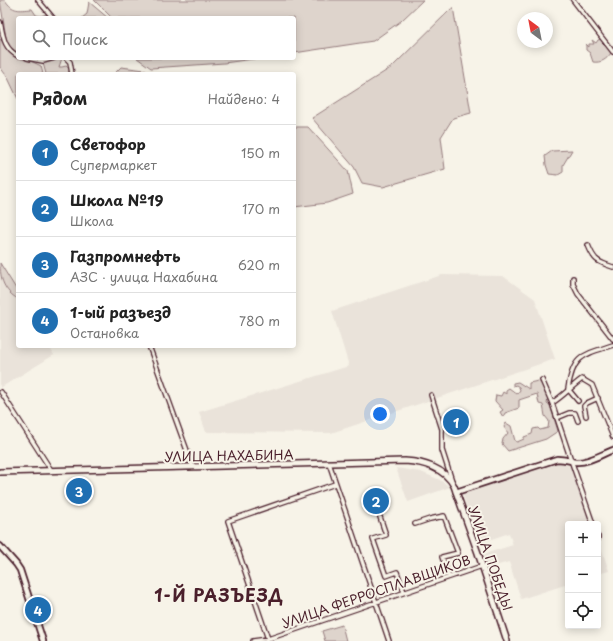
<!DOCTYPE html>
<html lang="ru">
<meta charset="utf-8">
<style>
body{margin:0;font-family:"Playpen Sans",sans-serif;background:#f2f2f2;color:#222}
.controls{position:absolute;right:12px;bottom:12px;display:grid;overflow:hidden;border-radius:4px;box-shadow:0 2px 10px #0003}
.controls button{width:36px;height:36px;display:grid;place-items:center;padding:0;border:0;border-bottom:1px solid #e0e0e0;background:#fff;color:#222;font:20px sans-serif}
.compass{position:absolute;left:517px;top:12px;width:36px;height:36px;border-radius:50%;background:#fff;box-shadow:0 2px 10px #0003;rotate:328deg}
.you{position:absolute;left:380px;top:414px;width:14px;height:14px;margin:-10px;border:3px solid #fff;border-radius:50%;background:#1a73e8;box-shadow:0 0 0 6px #1a73e833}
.badge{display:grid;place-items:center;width:26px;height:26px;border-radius:50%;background:#1f6fb2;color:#fff;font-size:13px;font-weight:700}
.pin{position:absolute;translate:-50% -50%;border:2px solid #fff;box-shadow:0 1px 4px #0006}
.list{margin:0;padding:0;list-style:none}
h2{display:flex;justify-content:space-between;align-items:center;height:52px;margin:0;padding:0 16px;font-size:17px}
h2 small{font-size:13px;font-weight:400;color:#767676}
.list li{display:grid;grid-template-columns:26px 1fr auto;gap:12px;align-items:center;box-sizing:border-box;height:56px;padding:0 16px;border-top:1px solid #e0e0e0}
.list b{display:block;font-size:15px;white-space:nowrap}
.list p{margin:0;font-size:13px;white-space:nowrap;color:#767676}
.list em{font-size:13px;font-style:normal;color:#767676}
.icon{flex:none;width:22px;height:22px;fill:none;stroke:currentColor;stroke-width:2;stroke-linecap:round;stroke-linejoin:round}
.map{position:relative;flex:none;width:613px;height:641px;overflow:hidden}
.search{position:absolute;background:#fff;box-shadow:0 2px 10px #0003;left:16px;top:16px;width:280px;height:44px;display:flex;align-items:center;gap:10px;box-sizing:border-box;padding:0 14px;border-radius:4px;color:#767676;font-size:15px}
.panel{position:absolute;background:#fff;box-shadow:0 2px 10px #0003;left:16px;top:72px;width:280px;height:276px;border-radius:4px}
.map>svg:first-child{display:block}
.built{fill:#eae3da}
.green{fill:#ded4cc;stroke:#947a7c}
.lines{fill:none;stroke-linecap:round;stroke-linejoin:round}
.minor-casing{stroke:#4a1f2b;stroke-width:6}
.tertiary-casing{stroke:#4a1f2b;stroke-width:8}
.secondary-casing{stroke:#4a1f2b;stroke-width:8}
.minor{stroke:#f7f3e8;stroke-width:3.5}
.tertiary{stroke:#f7f3e8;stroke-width:4.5}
.secondary{stroke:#f7f3e8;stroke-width:5}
.labels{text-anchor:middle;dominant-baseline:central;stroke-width:4;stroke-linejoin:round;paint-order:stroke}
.street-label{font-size:13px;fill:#4a1f2b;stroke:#f7f3e8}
.district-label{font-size:17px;font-weight:bold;letter-spacing:1px;fill:#4a1f2b;stroke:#f7f3e8}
</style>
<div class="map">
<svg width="613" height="641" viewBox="0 0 613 641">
<rect width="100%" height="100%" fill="#f7f3e8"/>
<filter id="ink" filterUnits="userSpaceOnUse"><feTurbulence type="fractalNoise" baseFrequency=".025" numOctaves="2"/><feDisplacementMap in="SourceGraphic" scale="8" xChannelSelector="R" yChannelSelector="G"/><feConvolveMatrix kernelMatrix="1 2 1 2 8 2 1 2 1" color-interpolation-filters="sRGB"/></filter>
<g filter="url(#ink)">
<path class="built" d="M0,268L18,297V346H49L54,355L0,388Z
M442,275L503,276L535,299L555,359L331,433L206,432L199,412L349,366L332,311Z
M557,462L573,467L593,524H568V584L521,599L509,562L488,568L484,554L513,545L509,533L480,543L462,493Z
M396,468L421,472L440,480L450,487L408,502Z
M598,538L609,571L598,574Z"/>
<path class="green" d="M0,0H5C13,12 19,10 32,9L36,15L40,16L47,14L50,18H18V53L7,44Z
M94,0H423L401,21L373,41L294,53V18H112Z
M89,2L108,18H82L87,14Z
M453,7L471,113L453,118L441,137L445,169L383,187L362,183L354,167L312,118L392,67Z
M0,39L18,56V58L33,62L41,66L43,74H18V99L8,78L0,67Z
M601,39L610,50L611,53C606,60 601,63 593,62L590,53L586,50V44L589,47V44H594L592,40L596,43L598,40Z
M62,58L59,67H62L66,66L70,69L68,74H46L43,63Z
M137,58H260L224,63L151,68Z
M121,67L145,70V74H114Z
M295,127H308L348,171L353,194L327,203L294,207V128Z
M572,150L563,165V172L558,175L549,174L546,165L545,156L552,151Z
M0,263L18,292V299C4,291 0,279 0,263Z
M538,381C545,385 549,395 547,403L550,405L558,431L546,439L508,451L502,444L503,439L508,433L504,427L506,423L511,426L515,441L517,442L524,439V437L532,434L533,429L538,428L540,430L548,428L549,421L545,416L543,405L539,404L537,394L519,400V408L505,413L503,417L500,412L503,410L495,401L496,395L501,396L503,392L506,394V390L509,388L517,394L520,390L519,387L516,385L513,386V383L518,382L529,389V383Z
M342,625L346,641H325L322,631Z"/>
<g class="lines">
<g class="minor-casing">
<path id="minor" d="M38,0L53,18
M573,0L613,52
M0,22C3,36 4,49 18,56
M27,58L43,61L54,58
M66,58L70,62L72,74
M588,245C594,260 597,262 613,267
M573,278V284L578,294L613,339
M149,346L193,467
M542,380L552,403L570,457L593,524
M568,389C573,355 583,355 613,345
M568,389L578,401
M1,392L51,470
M431,395L442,429V450L452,481
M552,403C563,396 571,387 582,379L592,385L613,437
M586,416L584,406L587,403L598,398
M557,418L569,413H575L578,421
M329,463L389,641
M380,517L386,535L373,539L386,576L397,572L404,592
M415,524L430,519L444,516L458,553L442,557L449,577
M598,537V539
M268,639L228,521L335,484
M253,641L268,639L482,566"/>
</g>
<g class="tertiary-casing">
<path id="tertiary" d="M456,492L557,459C564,459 570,461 576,462C588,463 602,454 613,450
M0,546L16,564L20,570L43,641"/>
</g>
<g class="secondary-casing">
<path id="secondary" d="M0,472L405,461C423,462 445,468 454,486L478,553L507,641"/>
</g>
<use href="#minor" class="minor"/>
<use href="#tertiary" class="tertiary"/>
<use href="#secondary" class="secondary"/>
</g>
</g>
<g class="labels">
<g class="street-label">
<text transform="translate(229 455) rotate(-1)">УЛИЦА НАХАБИНА</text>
<text transform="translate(491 558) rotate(71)">УЛИЦА ПОБЕДЫ</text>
<text transform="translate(376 591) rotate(-19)">УЛИЦА ФЕРРОСПЛАВЩИКОВ</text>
</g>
<g class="district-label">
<text x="219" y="595">1-Й РАЗЪЕЗД</text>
</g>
</g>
</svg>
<div class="controls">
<button>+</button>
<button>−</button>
<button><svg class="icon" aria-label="locate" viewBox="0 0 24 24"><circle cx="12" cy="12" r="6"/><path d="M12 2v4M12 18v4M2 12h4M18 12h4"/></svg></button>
</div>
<svg class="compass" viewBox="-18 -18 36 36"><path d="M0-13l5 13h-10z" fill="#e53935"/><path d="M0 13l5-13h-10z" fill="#767676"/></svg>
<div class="you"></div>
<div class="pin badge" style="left:456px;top:422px">1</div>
<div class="pin badge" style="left:376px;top:501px">2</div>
<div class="pin badge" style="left:79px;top:491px">3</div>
<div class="pin badge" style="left:38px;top:610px">4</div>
<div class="search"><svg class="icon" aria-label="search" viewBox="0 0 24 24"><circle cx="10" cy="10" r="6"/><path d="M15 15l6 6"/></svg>Поиск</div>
<section class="panel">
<h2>Рядом<small>Найдено: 4</small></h2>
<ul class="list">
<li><span class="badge">1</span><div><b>Светофор</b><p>Супермаркет</p></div><em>150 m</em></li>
<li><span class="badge">2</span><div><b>Школа №19</b><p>Школа</p></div><em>170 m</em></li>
<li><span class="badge">3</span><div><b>Газпромнефть</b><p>АЗС · улица Нахабина</p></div><em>620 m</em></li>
<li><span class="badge">4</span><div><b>1-ый разъезд</b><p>Остановка</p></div><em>780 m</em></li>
</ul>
</section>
</div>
